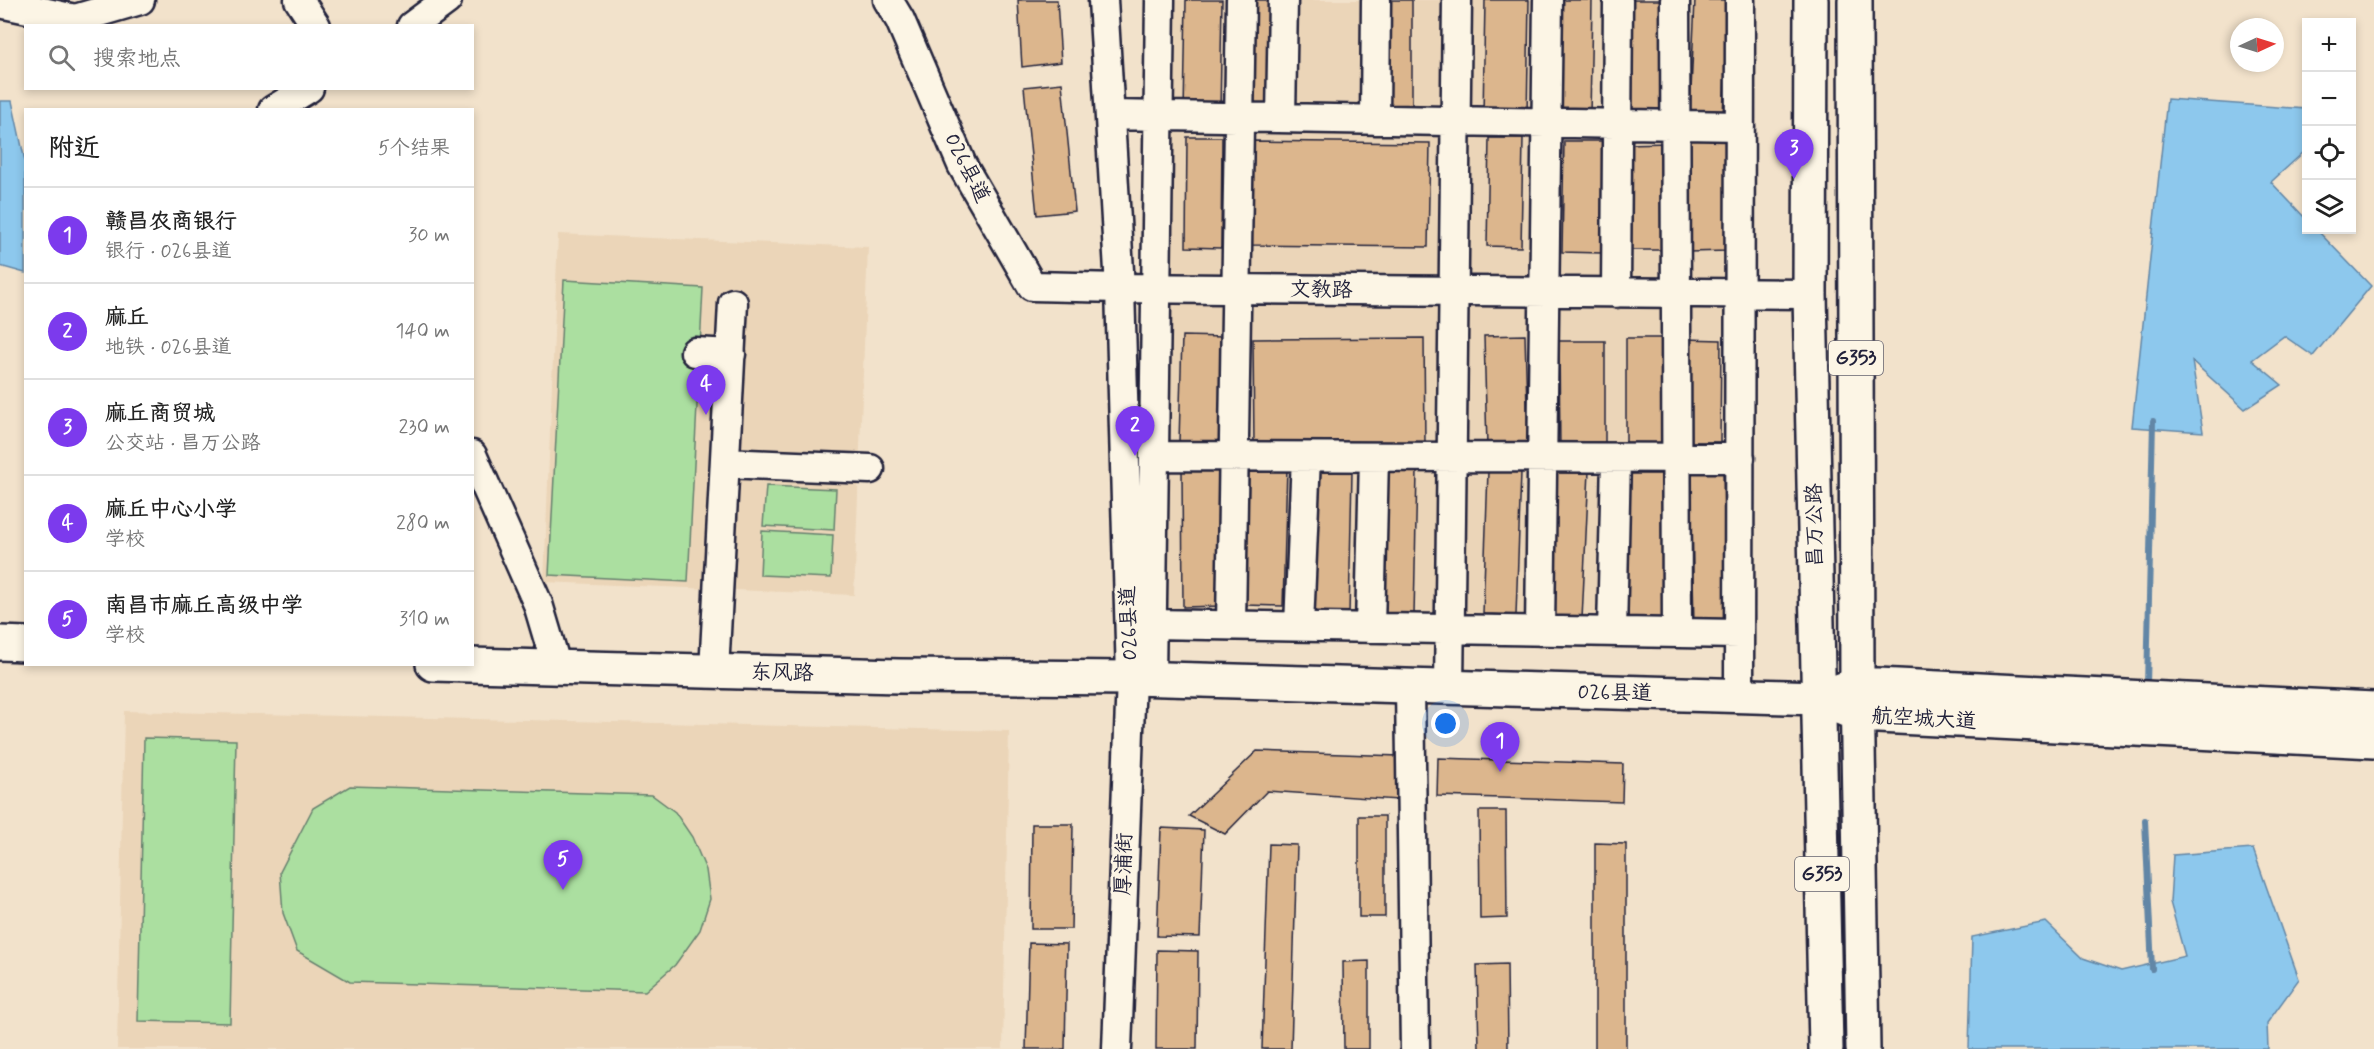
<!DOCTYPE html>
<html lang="zh">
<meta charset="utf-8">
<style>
body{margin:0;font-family:Mynerve,"LXGW WenKai TC",sans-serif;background:#f2f2f2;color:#222}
.controls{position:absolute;right:18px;top:18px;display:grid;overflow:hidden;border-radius:0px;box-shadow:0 3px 9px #0003}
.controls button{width:54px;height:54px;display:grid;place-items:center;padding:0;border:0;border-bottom:2px solid #e0e0e0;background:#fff;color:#222;font:30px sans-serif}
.compass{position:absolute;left:2230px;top:18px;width:54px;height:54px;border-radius:50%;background:#fff;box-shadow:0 3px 9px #0003;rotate:86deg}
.you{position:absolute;left:1446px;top:724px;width:21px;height:21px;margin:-15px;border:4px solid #fff;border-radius:50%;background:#1a73e8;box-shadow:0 0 0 9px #1a73e833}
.badge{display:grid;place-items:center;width:39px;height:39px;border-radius:50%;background:#7c3aed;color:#fff;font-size:20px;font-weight:700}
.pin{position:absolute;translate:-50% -50px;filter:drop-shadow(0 2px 3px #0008)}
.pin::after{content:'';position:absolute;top:32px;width:21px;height:18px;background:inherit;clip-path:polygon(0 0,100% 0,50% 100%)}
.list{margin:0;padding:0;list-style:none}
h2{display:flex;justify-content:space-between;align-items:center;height:78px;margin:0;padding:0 24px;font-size:26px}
h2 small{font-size:20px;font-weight:400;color:#767676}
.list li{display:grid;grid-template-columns:39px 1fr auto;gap:18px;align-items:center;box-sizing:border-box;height:96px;padding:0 24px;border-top:2px solid #e0e0e0}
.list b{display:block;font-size:22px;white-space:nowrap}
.list p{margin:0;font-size:20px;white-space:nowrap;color:#767676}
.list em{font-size:20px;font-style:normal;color:#767676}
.icon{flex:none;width:33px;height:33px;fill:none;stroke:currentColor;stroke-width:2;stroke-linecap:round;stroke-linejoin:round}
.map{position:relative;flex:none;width:2374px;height:1049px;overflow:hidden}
.search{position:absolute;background:#fff;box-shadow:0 3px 9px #0003;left:24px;top:24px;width:450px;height:66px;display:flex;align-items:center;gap:15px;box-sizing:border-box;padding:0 21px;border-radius:0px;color:#767676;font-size:22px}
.panel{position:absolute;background:#fff;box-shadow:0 3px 9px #0003;left:24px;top:108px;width:450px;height:558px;border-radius:0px}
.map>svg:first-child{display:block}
.built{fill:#ebd5b8}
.green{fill:#abdfa0;stroke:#66806e;stroke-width:1.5}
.water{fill:#8dc8ed;stroke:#6286a6;stroke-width:1.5}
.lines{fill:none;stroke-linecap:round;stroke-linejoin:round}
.stream{stroke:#6286a6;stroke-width:6}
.building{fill:#dcb68d;stroke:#22223b;stroke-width:1.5}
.minor-casing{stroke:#22223b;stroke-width:33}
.major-casing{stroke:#22223b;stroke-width:38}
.highway-casing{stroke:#22223b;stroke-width:38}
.minor{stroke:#fcf5e5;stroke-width:28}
.major{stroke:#fcf5e5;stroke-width:33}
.highway{stroke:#fcf5e5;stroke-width:33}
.labels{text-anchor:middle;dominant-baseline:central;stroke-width:5;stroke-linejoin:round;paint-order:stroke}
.shield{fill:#fcf5e5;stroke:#63616e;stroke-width:1.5}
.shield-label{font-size:20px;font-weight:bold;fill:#22223b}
.street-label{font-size:21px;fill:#22223b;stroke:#fcf5e5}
</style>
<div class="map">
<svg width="2374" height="1049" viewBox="0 0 2374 1049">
<rect width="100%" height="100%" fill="#f2e2cb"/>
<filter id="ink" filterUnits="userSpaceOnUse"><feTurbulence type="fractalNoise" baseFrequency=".0167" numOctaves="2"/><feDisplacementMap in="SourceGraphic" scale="12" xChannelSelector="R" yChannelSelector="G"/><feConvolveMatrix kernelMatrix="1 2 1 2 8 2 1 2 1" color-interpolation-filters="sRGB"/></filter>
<g filter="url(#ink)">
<path class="built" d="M1167,0H1747L1750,640L1160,613Z
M558,234L868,247L854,595L544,582Z
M124,711L1009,731L1003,1049H117Z"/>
<path class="green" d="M564,280L703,288L688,582L549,575Z
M766,486L836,489L834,530L763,526Z
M762,531L833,535L831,578L760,575Z
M144,738L236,740L230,1023L138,1021Z
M350,786L652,795L675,812L692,837L706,870L710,899L700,930L675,965L645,991L350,982L297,951L283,913L280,872L313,808Z"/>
<path class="water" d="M2167,99L2306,109V150L2271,182L2306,219V230H2317L2371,286L2313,356L2284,336L2252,360L2282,385L2245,409L2192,361L2203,432L2132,427Z
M0,101H12L25,161V273L0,266Z
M2253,849L2299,979L2267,1023L2268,1049H1969L1972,937L2046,922L2083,958L2121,971L2185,956L2170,902L2173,855Z"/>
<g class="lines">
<path class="stream" d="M2147,686L2153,421
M2145,820L2152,969"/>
</g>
<path class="building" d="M1018,0H1057L1061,62L1022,67Z
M1186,0H1222L1220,113H1184Z
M1247,0H1281L1280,111L1246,110Z
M1379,0H1412V108H1379Z
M1485,0H1529L1527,116H1483Z
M1553,0H1592L1590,117H1551Z
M1627,0H1666L1665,116H1626Z
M1695,0H1728L1723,115L1690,113Z
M1062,83L1075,211L1037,215L1024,87Z
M1187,137H1222L1221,248L1186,247Z
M1489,138H1523L1521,247L1487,246Z
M1685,138H1726L1728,251L1687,252Z
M1251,141L1430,143L1428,247L1250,245Z
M1564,141H1603L1601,253L1562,252Z
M1669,143L1670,250H1627L1625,144Z
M1525,335L1528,444L1487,446L1484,336Z
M1182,336L1225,337L1221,443L1179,442Z
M1424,338L1425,445L1254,447L1253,339Z
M1626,338H1671L1670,447H1626Z
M1684,339L1721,340L1720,442H1683Z
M1559,341H1605V452H1560Z
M1249,465L1287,467L1283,606L1246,605Z
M1691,468H1723L1726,627L1694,628Z
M1182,470H1219L1220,606L1183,607Z
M1554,470L1589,471L1582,619L1548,617Z
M1316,471L1352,472L1349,615L1313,614Z
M1382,471H1417L1414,616H1379Z
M1488,471L1521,472L1516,615L1483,614Z
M1627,474H1667V627H1628Z
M1257,751L1399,756L1398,800L1267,791L1225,834L1189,816Z
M1438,758L1623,764L1622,802L1437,796Z
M1479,811H1506L1507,918L1480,919Z
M1359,816H1385V917H1359Z
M1032,824H1073L1071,929H1031Z
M1161,828L1204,830L1200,937L1157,936Z
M1595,843L1626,844V1049H1595Z
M1269,844L1297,845L1291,1049H1262Z
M1029,943L1067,944L1065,1049H1026Z
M1157,950L1198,951L1197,1049H1156Z
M1369,961V1049H1344L1343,962Z
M1507,964L1508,1049H1479L1477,965Z"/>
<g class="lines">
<g class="minor-casing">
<path id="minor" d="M299,0L316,26
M888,0L900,20L962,165L1032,286L1120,288L1131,678L1117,1049
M1103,0L1120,288L1810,294
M1675,0L1677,633
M0,3L75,19L140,0
M412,26L447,0
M273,110L309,88
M1110,115L1740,126
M1281,118L1283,0
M1375,120L1376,0
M1616,293L1618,0
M695,352L731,354
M472,455L538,604L557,668
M1155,456L1740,458
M725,463L870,469
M1152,624L1739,634
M1231,625L1241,0
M1299,626L1306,457
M1370,628L1374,457
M1540,631L1548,0
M1612,632L1616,458
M714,672L733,303
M1151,679L1160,0
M1410,688L1415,1049
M1449,689L1457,0
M1739,696L1740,0"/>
</g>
<g class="major-casing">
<path id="major" d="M0,643L26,644
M433,664L899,676L1131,678L1819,698"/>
</g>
<g class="highway-casing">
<path id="highway" d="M1811,0L1810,294L1826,1049
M1855,0L1857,684L1863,1049
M1838,691L1857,684L2374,709
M1837,706L1858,715L2374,741"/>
</g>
<use href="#minor" class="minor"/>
<use href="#major" class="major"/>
<use href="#highway" class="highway"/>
</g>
</g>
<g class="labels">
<g class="shield">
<rect x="1829" y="341" width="54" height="34" rx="4.5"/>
<rect x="1795" y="857" width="54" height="34" rx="4.5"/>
</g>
<g class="shield-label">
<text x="1856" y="358">G353</text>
<text x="1822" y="874">G353</text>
</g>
<g class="street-label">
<text transform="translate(967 168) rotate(63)">026县道</text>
<text transform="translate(1321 290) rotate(1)">文教路</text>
<text transform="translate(1815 525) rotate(-91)">昌万公路</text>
<text transform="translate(1129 623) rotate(-92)">026县道</text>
<text transform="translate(782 673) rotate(1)">东风路</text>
<text transform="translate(1615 693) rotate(1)">026县道</text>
<text transform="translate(1924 719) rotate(3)">航空城大道</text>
<text transform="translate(1124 864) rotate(-88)">厚浦街</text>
</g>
</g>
</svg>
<div class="controls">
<button>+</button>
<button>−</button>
<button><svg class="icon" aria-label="locate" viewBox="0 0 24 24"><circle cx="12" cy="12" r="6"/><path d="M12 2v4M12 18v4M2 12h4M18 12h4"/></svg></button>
<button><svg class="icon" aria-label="layers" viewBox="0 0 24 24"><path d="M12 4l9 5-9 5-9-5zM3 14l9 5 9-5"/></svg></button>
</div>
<svg class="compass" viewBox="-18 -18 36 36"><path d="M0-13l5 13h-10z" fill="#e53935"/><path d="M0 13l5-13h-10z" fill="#767676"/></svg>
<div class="you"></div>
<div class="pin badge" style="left:1500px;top:772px">1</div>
<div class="pin badge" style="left:1135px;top:456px">2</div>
<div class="pin badge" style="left:1794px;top:179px">3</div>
<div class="pin badge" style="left:706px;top:415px">4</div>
<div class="pin badge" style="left:563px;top:890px">5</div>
<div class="search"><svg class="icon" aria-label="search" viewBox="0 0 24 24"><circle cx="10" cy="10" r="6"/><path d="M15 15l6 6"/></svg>搜索地点</div>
<section class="panel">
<h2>附近<small>5个结果</small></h2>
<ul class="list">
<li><span class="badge">1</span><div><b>赣昌农商银行</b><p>银行 · 026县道</p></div><em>30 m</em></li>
<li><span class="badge">2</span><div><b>麻丘</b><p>地铁 · 026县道</p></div><em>140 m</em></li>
<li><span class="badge">3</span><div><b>麻丘商贸城</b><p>公交站 · 昌万公路</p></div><em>230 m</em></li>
<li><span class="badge">4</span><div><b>麻丘中心小学</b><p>学校</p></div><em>280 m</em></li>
<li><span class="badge">5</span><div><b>南昌市麻丘高级中学</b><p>学校</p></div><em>310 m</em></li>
</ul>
</section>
</div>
